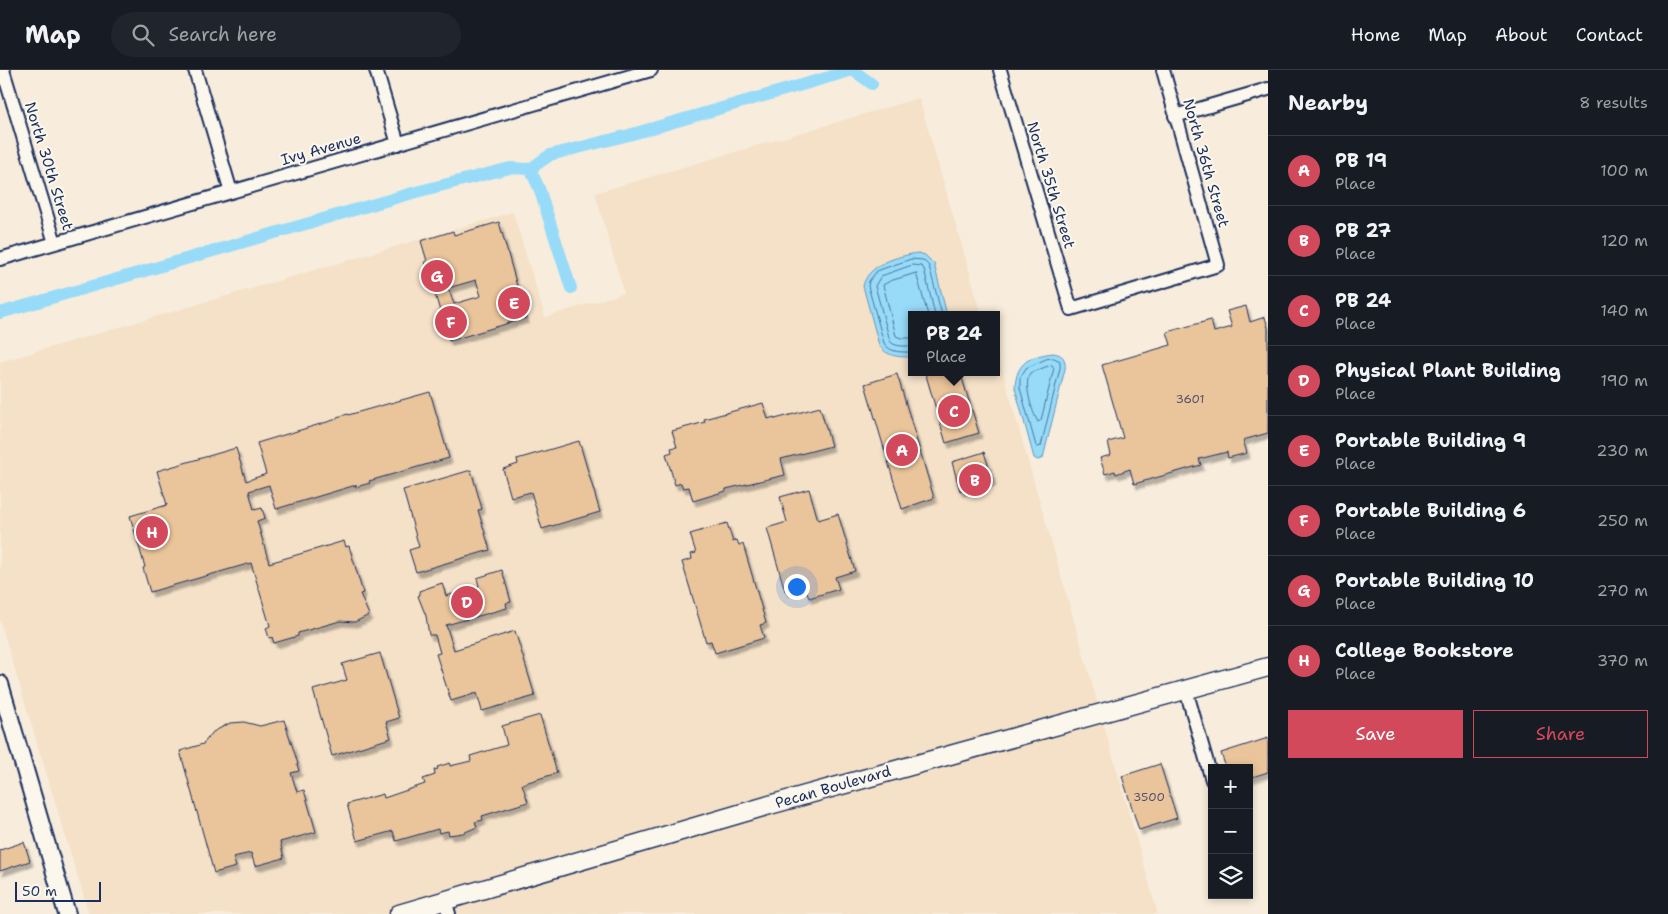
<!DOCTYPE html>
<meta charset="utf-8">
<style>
body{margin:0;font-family:"Shantell Sans",sans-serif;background:#20242c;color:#f1f3f6}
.controls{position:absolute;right:15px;bottom:15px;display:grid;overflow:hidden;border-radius:0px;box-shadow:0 2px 8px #0003}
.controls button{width:45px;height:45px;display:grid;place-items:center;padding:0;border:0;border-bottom:1px solid #363941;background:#171b24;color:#f1f3f6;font:25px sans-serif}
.scale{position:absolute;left:15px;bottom:12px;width:86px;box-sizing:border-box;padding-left:5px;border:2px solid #1b2f5e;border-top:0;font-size:14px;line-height:18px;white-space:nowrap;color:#1b2f5e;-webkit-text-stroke:4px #fbf7ec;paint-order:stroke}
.you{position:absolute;left:796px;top:516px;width:18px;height:18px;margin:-12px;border:4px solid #fff;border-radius:50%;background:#1a73e8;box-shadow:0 0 0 8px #1a73e833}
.badge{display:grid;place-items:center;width:32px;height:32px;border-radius:50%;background:#d1495b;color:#fff;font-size:16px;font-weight:700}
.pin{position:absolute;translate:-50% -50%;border:2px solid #fff;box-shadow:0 1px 5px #0006}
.popup{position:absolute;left:908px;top:241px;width:92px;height:65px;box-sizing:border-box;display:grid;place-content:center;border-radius:0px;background:#171b24;filter:drop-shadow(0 1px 4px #0005);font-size:16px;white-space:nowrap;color:#9ea1a6}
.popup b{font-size:19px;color:#f1f3f6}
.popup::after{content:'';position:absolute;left:50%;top:100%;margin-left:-10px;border:10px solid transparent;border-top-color:#171b24}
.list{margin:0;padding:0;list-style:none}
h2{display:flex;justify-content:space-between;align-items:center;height:65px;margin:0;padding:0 20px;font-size:21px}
h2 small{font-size:16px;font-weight:400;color:#9ea1a6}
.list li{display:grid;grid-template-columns:32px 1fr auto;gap:15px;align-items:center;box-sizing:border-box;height:70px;padding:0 20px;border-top:1px solid #363941}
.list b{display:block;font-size:19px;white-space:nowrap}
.list p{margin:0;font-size:16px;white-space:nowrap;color:#9ea1a6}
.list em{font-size:16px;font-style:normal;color:#9ea1a6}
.actions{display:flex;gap:10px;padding:15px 20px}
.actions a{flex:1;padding:11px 0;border:1px solid #d1495b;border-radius:0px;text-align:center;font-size:18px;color:#d1495b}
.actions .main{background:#d1495b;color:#fff}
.icon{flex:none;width:28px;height:28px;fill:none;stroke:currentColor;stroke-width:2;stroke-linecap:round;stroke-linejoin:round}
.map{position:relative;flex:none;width:1268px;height:844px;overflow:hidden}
header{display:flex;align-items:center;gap:30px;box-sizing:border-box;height:70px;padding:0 25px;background:#171b24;border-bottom:1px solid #363941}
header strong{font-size:24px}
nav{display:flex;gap:28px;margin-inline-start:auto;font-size:18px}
.search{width:350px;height:45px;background:#20242c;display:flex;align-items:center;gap:12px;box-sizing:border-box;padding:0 18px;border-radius:28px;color:#9ea1a6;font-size:19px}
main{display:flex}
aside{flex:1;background:#171b24}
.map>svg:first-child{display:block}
.built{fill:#f4e1c8}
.water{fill:#97dbf9;stroke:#6596bb}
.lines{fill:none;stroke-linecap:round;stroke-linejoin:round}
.shore{stroke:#4d749c;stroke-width:1}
.canal{stroke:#97dbf9;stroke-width:12}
.building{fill:#eac49a;stroke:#1b2f5e;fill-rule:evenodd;filter:url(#shadow)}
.minor-casing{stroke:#1b2f5e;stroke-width:16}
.tertiary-casing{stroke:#1b2f5e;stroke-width:20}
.secondary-casing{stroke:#1b2f5e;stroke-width:21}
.minor{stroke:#fbf7ec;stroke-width:12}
.tertiary{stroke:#fbf7ec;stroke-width:16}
.secondary{stroke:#fbf7ec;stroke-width:18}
.labels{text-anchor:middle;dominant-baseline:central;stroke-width:4;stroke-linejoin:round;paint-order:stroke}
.number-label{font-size:12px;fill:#4f546d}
.street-label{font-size:15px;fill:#1b2f5e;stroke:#fbf7ec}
</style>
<header>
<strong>Map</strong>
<div class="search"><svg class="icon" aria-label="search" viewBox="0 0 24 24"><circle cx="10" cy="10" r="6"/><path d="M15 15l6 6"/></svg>Search here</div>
<nav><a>Home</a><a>Map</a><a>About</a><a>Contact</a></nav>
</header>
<main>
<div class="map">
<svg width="1268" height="844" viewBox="0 0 1268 844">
<defs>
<filter id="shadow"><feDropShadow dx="3" dy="5" stdDeviation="1" flood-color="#0004"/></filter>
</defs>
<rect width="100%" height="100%" fill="#f8eddc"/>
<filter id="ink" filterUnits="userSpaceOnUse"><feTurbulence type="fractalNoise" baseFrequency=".02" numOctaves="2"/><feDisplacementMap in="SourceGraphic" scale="10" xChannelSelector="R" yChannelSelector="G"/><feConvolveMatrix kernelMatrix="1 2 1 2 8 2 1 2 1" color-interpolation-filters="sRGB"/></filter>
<g filter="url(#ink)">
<path class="built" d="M919,28L982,245H912V302H996L997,282L1158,844H89L0,551V292L513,142L545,247L624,223L595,123Z"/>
<path class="water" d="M918,183L925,185L934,194L947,245H912L911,287C899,287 887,287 879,275L863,216C868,194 898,186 918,183Z
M1053,283C1063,284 1066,289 1065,299L1043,388L1038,390L1034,388L1015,318C1016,292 1030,286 1053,283Z"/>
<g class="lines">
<path class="shore" d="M912,268H901L896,266L883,215L890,211L916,203L928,245
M912,276C904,276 894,277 890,271L875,216L881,206L912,195L921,196L924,199L935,245
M912,282C901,282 890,283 884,273L868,216L869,211L877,201L885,198L911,189L923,190L929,196L942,245
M1054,288L1060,291V298L1041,376L1038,377L1036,376L1020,318V308L1026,298L1046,289Z
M1052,295L1054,298L1041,350L1038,352C1032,342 1023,313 1030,303Z"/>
<path class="canal" d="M571,218L539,118L530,99L550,85L629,65L853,0L872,14
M0,243L416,122L510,98L530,99"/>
</g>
<path class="building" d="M499,152L526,248L449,271L425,191H427L421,171L453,161L454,165ZM476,210L481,226L454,234L448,218Z
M1246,236L1250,252L1265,247L1268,258V363L1243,370L1247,383L1228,388L1227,382L1199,389L1201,395L1134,414L1130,399L1116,404L1115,401L1105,404L1100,388L1111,385L1108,372L1123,368L1102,295L1171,275L1167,262L1211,250L1214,262L1232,257L1227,241Z
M925,302H960L979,363L946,373Z
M897,304L934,428L902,439L865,314Z
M430,322L449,388L369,411L370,413L356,417V415L276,439L269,415L249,421L254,440L262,438L265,448L257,451L269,493L344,471L346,477L349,476L363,523L360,524L369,545L355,552L340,551L298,563V566L274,573L272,567L269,568L266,558L270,556L251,493L150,522L143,498L145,497L130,446L167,435L157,401L236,378L246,411L266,404L257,373L337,349V347L348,344V345Z
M763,333L768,349L774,347L775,349L820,337L831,376L781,389L785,405L726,419V421L693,431L689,417L683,418L681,413L675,415L666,384L672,382L671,378L677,377L672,361L705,352L704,349Z
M579,371L600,442L542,459L531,422L511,427L503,399L518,394L517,389Z
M984,382L993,411L960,421L952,392Z
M471,400L482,439L478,440L490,480L416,502L409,480L419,477L403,420Z
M809,419L818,450L838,444L855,501L835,507L839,519L809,528L805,516L785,521L767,458L787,452L780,427Z
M727,453L733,472L737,470L739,475L743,474L766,553L760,555L764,568L715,583L711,571L706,572L682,492L692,489L691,484L696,483L690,464Z
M502,500L511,532L506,533L507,538L446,555L454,580L515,561L535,626L482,641L477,623L451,631L436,584L440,583L435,565H429L426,546L418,526L420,525L419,521L442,513L446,526L479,516L477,508Z
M380,583L399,648L386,652L391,668L332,686L313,620L347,610L342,594Z
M540,645L557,703L522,714L528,732L482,746L483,750L475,752L477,757L463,763L449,765L448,761L439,763L438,759L396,771L393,761L357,771L347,734L383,724L384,728L425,714L423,709L435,705L434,700L438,699L437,697L450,693V696L471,691L470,686L507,675L502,656Z
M284,650L298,694H297L299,701L291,703L297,722L304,720L316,762L280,772L284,788L255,796L251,783L233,787L236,797L214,803L180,681L203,674L213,662L230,653L244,652L260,656Z
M1268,668V702L1249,708V698H1226L1221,683Z
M1160,694L1177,748L1139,760L1122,706Z
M24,772L30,791L0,801V780Z"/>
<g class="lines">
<g class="minor-casing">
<path id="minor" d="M3,0L55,173
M195,0L231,122
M376,0L398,74
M1000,0L1071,239L1218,195L1163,0
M1175,46L1268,19
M0,189L651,0
M1186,620L1212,710
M445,830L449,844"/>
</g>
<g class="tertiary-casing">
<path id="tertiary" d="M0,614L67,844"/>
</g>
<g class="secondary-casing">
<path id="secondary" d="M399,844L773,734L1268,597"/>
</g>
<use href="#minor" class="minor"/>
<use href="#tertiary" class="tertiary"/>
<use href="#secondary" class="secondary"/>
</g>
</g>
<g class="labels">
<g class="number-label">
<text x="1190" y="329">3601</text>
<text x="1149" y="727">3500</text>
</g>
<g class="street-label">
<text transform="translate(321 79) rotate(-16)">Ivy Avenue</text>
<text transform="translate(1206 93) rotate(74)">North 36th Street</text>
<text transform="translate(49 96) rotate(73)">North 30th Street</text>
<text transform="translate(1051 115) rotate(73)">North 35th Street</text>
<text transform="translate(833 717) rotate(-16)">Pecan Boulevard</text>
</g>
</g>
</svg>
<div class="controls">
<button>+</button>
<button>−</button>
<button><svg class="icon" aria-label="layers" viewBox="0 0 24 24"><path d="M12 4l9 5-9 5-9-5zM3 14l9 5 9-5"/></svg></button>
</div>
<div class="scale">50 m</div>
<div class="you"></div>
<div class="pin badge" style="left:902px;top:380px">A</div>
<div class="pin badge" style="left:975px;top:410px">B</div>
<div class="pin badge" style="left:954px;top:341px">C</div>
<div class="popup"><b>PB 24</b>Place</div>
<div class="pin badge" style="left:467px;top:532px">D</div>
<div class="pin badge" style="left:514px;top:233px">E</div>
<div class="pin badge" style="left:451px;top:252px">F</div>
<div class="pin badge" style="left:437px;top:206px">G</div>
<div class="pin badge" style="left:152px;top:462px">H</div>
</div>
<aside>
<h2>Nearby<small>8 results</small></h2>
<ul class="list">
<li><span class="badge">A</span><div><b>PB 19</b><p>Place</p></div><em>100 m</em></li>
<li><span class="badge">B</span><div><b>PB 27</b><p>Place</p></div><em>120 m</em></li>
<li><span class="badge">C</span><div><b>PB 24</b><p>Place</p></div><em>140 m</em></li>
<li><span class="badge">D</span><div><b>Physical Plant Building</b><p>Place</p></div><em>190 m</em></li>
<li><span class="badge">E</span><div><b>Portable Building 9</b><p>Place</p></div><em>230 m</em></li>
<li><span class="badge">F</span><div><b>Portable Building 6</b><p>Place</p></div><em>250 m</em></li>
<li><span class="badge">G</span><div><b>Portable Building 10</b><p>Place</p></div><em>270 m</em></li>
<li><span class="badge">H</span><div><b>College Bookstore</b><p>Place</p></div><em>370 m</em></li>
</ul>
<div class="actions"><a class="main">Save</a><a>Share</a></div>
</aside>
</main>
